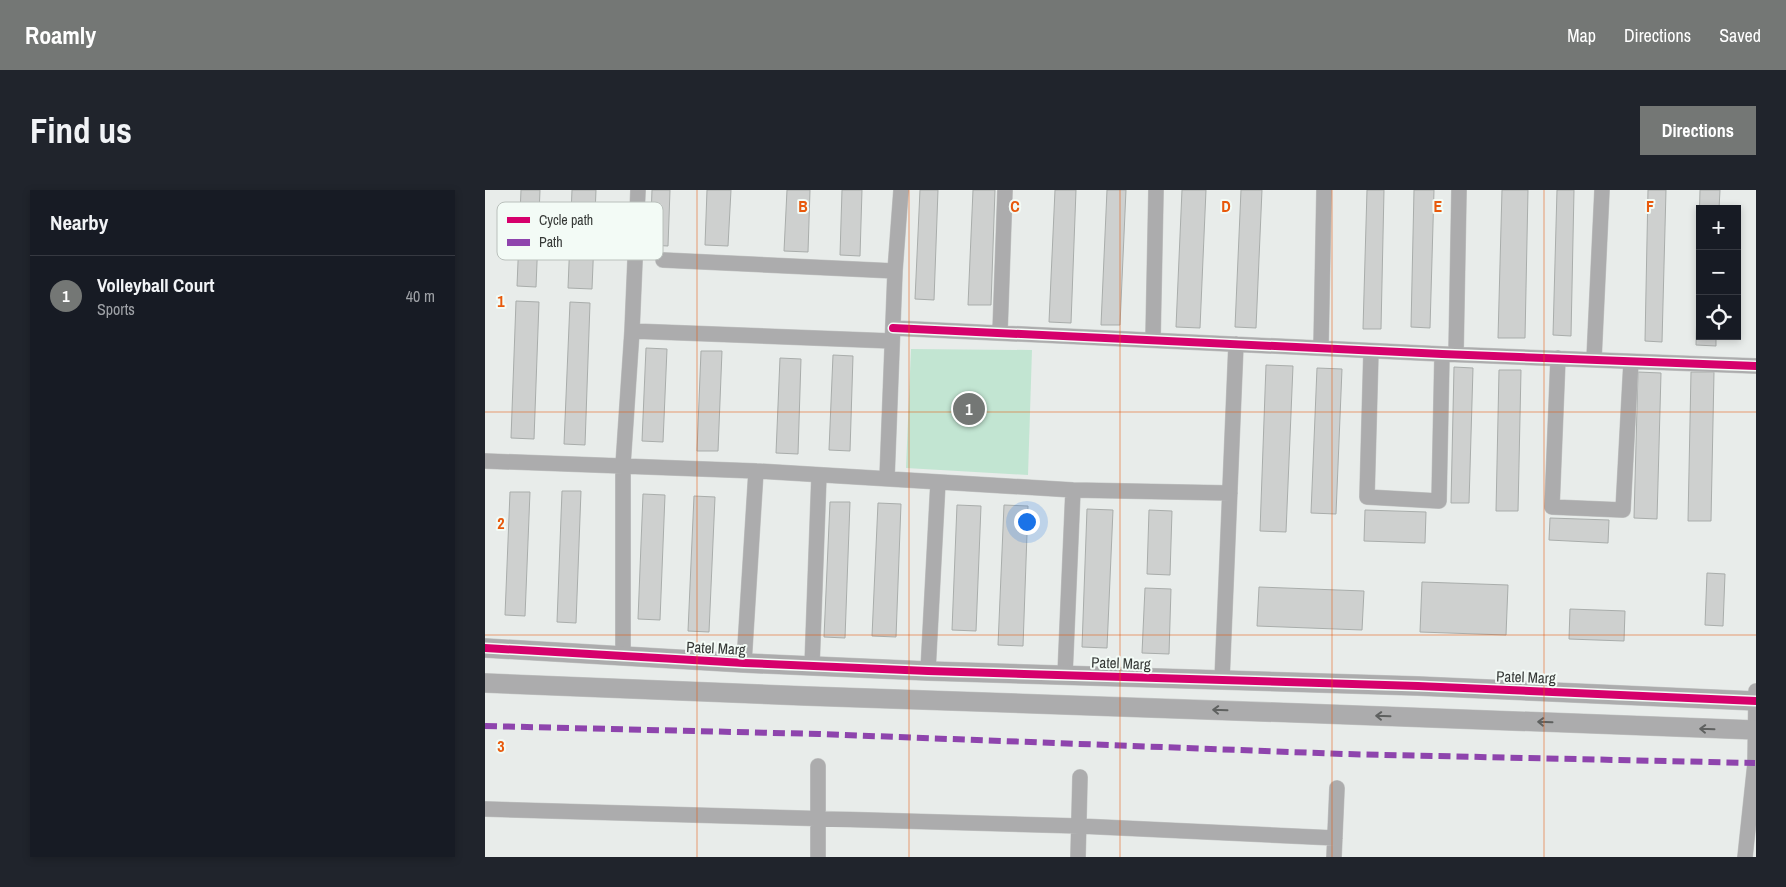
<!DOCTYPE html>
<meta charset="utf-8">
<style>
body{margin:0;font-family:"Archivo Narrow",sans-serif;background:#20242c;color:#f1f3f6}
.controls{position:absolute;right:15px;top:15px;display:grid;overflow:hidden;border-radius:0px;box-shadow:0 2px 8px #0003}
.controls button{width:45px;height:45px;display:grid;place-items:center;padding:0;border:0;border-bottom:1px solid #363941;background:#171b24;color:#f1f3f6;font:25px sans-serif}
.you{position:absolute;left:541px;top:331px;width:18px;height:18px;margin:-12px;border:4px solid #fff;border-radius:50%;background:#1a73e8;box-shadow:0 0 0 8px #1a73e833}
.badge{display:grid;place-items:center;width:32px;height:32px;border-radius:50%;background:#747775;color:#fff;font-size:16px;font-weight:700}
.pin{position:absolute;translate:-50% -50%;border:2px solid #fff;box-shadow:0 1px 5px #0006}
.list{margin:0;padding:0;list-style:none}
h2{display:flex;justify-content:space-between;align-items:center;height:65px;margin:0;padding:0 20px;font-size:21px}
h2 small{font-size:16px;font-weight:400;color:#9ea1a6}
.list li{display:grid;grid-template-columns:32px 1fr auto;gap:15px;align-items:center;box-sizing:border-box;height:80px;padding:0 20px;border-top:1px solid #363941}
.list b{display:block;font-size:19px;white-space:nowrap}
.list p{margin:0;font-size:16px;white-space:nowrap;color:#9ea1a6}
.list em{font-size:16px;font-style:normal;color:#9ea1a6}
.icon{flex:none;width:28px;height:28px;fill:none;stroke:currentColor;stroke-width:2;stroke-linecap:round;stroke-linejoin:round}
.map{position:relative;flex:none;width:1271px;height:667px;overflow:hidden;border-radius:0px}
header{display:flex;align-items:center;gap:30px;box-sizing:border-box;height:70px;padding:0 25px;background:#747775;color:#fff}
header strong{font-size:24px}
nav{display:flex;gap:28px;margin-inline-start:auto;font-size:18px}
.intro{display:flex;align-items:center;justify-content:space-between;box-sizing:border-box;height:120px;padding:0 30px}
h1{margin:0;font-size:35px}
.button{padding:12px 22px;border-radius:0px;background:#747775;color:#fff;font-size:18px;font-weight:700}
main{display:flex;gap:30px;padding:0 30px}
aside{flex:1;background:#171b24;border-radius:0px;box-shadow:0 2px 8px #0003}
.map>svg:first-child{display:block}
.green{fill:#c2e5d2}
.building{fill:#ced0cf;stroke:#a9adab}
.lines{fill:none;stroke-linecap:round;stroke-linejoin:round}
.minor-casing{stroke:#c5c7c6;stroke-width:16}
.tertiary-casing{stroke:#c5c7c6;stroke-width:20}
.minor{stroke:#acacad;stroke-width:15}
.tertiary{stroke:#acacad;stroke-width:19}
.quiet{stroke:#8e44ad;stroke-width:6;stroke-dasharray:12 6;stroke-linecap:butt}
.cycleway-casing{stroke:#f3fbf6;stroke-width:11}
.cycleway{stroke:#d6006c;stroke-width:8}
.oneway{stroke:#5f6160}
.grid{fill:none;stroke:#e8590c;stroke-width:1;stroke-opacity:0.55}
.labels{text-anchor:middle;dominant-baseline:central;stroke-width:4;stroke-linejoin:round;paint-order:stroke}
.street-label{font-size:15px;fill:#353836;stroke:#f3fbf6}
.key{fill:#f3fbf6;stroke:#bac0bc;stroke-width:1}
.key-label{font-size:14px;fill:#353836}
.grid-label{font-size:16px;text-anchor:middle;font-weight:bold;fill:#e8590c;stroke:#f3fbf6;stroke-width:4;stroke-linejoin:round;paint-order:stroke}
</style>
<header>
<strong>Roamly</strong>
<nav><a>Map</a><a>Directions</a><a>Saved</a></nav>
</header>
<div class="intro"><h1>Find us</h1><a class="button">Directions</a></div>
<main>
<aside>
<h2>Nearby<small></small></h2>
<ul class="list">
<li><span class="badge">1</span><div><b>Volleyball Court</b><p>Sports</p></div><em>40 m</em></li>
</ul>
</aside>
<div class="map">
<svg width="1271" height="667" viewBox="0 0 1271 667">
<rect width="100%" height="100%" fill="#e8ecea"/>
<path class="green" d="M426,159L547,160L543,285L421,278Z"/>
<path class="building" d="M36,0H55L51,97L32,96Z
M87,0H111L107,99L83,98Z
M167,0H185L183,56L165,55Z
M222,0H246L243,56L220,55Z
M302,0H325L323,62L299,61Z
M357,0H377L375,66L355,65Z
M435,0H453L449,110L430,109Z
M488,0H510L506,115H483Z
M570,0H591L586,133L564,132Z
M622,0H641L635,135H616Z
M697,0H721L715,138L691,137Z
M756,0H777L771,138L750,137Z
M882,0H899L896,139H878Z
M929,0H949L945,138L926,137Z
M1017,0H1043L1040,148H1013Z
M1072,0H1089L1086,146L1068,145Z
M1163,0H1181L1177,152L1160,151Z
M1215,0H1235L1234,19H1215V146H1231V156L1211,155Z
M31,111L54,112L49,249L26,248Z
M85,112L105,113L100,255L79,254Z
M161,158L182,159L178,252L157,251Z
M216,161H237L233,261H212Z
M348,165L368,166L365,261L344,260Z
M295,168L316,169L313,264L291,263Z
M781,175L808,176L801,342L775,341Z
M969,177L988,178L984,313H966Z
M832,178L857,179L851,324L826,323Z
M1014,180H1036L1033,321H1011Z
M1153,182L1176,183L1172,329L1149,328Z
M1206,182H1229L1226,331H1203Z
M77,301H96L91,433L72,432Z
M25,302H45L40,426L20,425Z
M158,304L180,305L175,430L153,429Z
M209,306L230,307L224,442L203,441Z
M345,312H365L360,448L339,447Z
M393,313L416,314L411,447L387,446Z
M472,315L496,316L491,441L467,440Z
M519,315L543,316L538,456L513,455Z
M602,319L628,320L622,458L597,457Z
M664,320L687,321L685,385L662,384Z
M880,320L941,322L940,353L879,351Z
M1065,328L1124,330L1123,353L1064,350Z
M1222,383L1240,384L1238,436L1220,435Z
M937,392L1023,395L1021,445L935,442Z
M774,397L879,401L877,440L772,436Z
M660,398L686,399L684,464L657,463Z
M1085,419L1140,421L1139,451L1084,449Z"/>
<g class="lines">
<g class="minor-casing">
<path id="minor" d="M178,70L410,81
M408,138L957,164L1271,176
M147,141L407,151
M515,142L520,0
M668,149L671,0
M836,157L839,0
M886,161L882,307L954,311L957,164
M971,164L974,0
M1073,168L1067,317L1138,320L1146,172
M1109,169L1117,0
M0,271L271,281L588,300L745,303
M402,288L410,81L416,0
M138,466V275L147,141L153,0
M259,473L271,281
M327,476L334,285
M443,481L453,292
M580,485L588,300
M737,490L751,154
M0,619L594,636L850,648
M333,667V576
M593,667L595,587
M849,667L852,598
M1260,667L1270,573L1271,501"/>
</g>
<g class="tertiary-casing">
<path id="tertiary" d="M0,458L259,473L443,481L933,496L1271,511
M0,493L321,506L841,524L1271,540"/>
</g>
<use href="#minor" class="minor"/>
<use href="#tertiary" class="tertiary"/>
<path class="quiet" d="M0,536L334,544L858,564L1270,573"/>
<g class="cycleway-casing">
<path id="cycleway" d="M408,138L957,164L1271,176
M0,458L259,473L443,481L933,496L1271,511"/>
</g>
<use href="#cycleway" class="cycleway"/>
</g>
<defs><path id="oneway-shaft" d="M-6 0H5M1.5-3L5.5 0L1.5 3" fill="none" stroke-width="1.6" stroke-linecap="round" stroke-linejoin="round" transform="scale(1.25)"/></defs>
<g class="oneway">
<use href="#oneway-shaft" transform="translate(735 520) rotate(-178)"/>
<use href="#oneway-shaft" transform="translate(898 526) rotate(-178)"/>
<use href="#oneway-shaft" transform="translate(1060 532) rotate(-178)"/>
<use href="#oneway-shaft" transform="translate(1222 539) rotate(-178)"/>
</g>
<path class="grid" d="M212,0V667M424,0V667M635,0V667M847,0V667M1059,0V667M0,222H1271M0,445H1271"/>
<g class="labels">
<g class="street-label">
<text transform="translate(231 458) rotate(3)">Patel Marg</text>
<text transform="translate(636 473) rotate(2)">Patel Marg</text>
<text transform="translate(1041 487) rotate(2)">Patel Marg</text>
</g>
</g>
<rect x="12" y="12" width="166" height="58" rx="8" class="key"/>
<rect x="22" y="27" width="23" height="6" fill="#d6006c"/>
<rect x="22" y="49" width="23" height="7" fill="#8e44ad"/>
<g class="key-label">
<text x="54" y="35">Cycle path</text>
<text x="54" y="57">Path</text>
</g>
<g class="grid-label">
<text x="318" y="22">B</text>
<text x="530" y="22">C</text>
<text x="741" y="22">D</text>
<text x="953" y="22">E</text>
<text x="1165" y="22">F</text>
<text x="16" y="117">1</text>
<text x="16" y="339">2</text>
<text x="16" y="562">3</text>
</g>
</svg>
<div class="controls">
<button>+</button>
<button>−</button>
<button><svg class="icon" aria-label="locate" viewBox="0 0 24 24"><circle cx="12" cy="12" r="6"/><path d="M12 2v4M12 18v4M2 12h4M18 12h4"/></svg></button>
</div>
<div class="you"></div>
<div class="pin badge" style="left:484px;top:219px">1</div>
</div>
</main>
